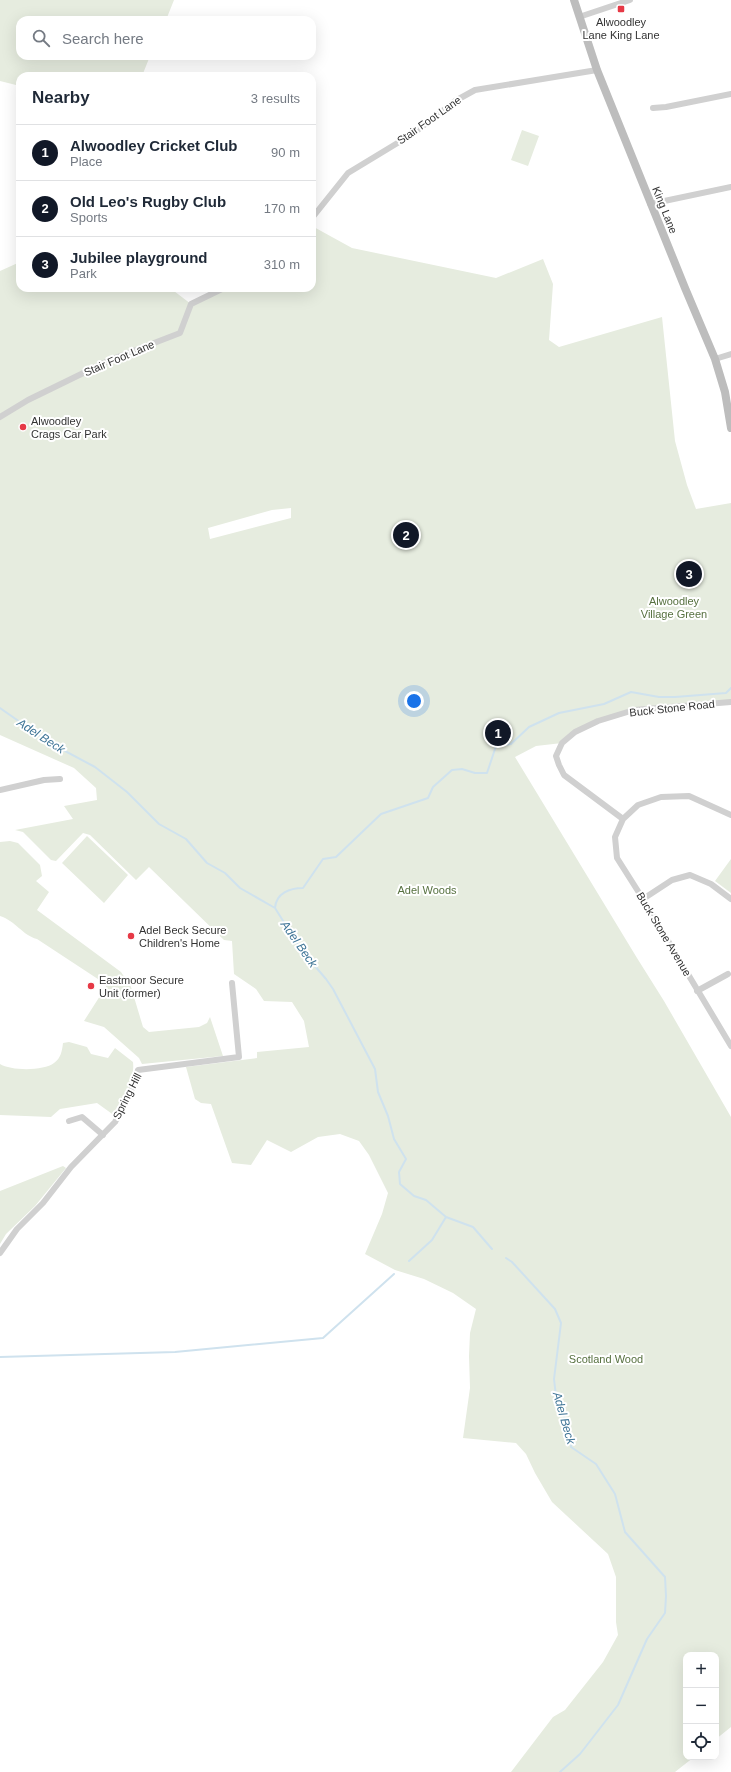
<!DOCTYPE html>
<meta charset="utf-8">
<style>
body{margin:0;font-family:Arial,sans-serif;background:#f2f2f3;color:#1f2937}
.controls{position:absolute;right:12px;bottom:12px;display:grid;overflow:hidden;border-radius:8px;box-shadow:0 4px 16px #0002}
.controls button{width:36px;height:36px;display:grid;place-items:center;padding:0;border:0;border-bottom:1px solid #e0e1e3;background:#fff;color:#1f2937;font:20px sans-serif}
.you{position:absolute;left:414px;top:701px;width:14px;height:14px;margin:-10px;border:3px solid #fff;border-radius:50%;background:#1a73e8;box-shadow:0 0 0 6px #1a73e833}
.badge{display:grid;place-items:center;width:26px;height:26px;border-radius:50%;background:#111827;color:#fff;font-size:13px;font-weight:700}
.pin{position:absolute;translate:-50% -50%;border:2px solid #fff;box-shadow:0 1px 4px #0006}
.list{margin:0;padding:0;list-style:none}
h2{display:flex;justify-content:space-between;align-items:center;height:52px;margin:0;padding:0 16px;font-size:17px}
h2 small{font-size:13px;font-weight:400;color:#747a83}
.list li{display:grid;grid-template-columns:26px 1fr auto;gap:12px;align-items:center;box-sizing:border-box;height:56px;padding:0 16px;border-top:1px solid #e0e1e3}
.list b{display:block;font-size:15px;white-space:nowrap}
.list p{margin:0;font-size:13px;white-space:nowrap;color:#747a83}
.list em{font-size:13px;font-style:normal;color:#747a83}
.icon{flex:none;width:22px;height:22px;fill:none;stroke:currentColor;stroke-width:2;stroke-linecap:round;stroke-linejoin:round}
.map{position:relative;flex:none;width:731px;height:1772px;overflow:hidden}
.search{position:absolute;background:#fff;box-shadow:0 4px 16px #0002;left:16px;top:16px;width:300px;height:44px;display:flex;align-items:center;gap:10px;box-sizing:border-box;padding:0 14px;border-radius:12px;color:#747a83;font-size:15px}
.panel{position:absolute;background:#fff;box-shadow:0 4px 16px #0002;left:16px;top:72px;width:300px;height:220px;border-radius:12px}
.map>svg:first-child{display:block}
.green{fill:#e6ecdf;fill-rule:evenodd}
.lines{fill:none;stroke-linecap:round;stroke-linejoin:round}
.stream{stroke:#cfe2ee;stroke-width:2}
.street{stroke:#d0d0d0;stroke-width:6}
.secondary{stroke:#bdbdbd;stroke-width:8}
.poi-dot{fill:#e63946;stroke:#fff;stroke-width:1.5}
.labels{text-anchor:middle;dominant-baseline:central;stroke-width:4;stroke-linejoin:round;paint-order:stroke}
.poi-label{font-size:11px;fill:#333;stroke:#fff;text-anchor:start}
.street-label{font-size:11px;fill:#333;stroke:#fff}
.park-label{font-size:11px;fill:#56703f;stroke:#fff}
.water-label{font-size:12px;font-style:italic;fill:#3f7597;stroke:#fff}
</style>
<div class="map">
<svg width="731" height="1772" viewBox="0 0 731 1772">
<rect width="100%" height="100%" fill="#fff"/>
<path class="green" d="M0,0H174L166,20H20V56H150L142,76H20V86L0,81Z
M522,130L539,136L528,166L511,160Z
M312,226L352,248L496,278L543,259L553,284L549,340L559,347L662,317L675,441L687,485L696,509L731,503V702L634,710L598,721L562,743L536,746L515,757L637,958L664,1001L731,1117V1727L716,1739V1655H686V1757H694L675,1772H511L553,1717L565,1710L603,1662L618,1635L616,1622V1577L608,1554L552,1502L535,1473L526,1454L516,1443L463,1438L470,1388L469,1356L470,1333L476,1309L453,1293L424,1279L395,1270L365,1254L382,1214L388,1193L369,1155L359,1141L340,1134L318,1137L291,1152L267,1140L251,1165L232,1163L211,1104L201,1103L195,1099L186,1067L257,1058V1052L309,1047L304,1021L292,1002L264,1001L256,989L234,974L232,941L224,940L149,867L136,880L90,835L83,833L56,861L51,860L23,832L15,830L73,819L64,806L97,800L96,788L74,768L0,735V271L20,262V288H170L191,304L224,288H312ZM291,508V518L210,539L208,528L272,510Z
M87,836L128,875L104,903L62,863Z
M10,841L18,843L40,865L42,876L36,881L49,892L37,910L121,972L131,987L143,1027L149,1032L199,1027L207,1023L210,1017L223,1056L142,1064L139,1058L104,1027L84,1021L107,985L37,939C22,935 16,921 0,916V842Z
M731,859V893L715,881Z
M69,1042L87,1047L91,1054L108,1058L115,1048L133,1062C135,1080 125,1100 115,1116L97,1103L60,1109L51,1117L0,1115V1064C11,1071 44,1071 54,1063C61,1058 62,1051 63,1043Z
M63,1166L66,1168L35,1206L6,1234L0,1244V1191Z"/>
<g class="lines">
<path class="stream" d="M0,708L50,743L95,767L127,792L159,824L186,839L207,863L225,873L240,888L275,908L302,951L326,979L333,989L375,1069L378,1092L388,1116L394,1139L406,1159L399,1172L400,1184L414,1196L426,1200L446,1217L473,1227L492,1249
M275,908C276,893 290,888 303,888L323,859L336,857L381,814L428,798L433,787L452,770L462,769L475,773H487L496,746L511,744L529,727L559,713L604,704L631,692L659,697H675L726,693L731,688
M506,1258L512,1262L555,1309L561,1323L554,1379L556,1396L572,1437L571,1447L596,1464L615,1494L625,1532L665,1577L666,1596L665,1613L647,1639L618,1705L580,1754L560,1772
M409,1261L432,1240L446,1217
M0,1357L175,1352L323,1338L394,1274"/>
<path class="street" d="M579,17L630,0
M653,108L666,107L731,94
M650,204L731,187
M312,218L348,173L414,133L455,101L475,90L597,70
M715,359L731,354
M0,417L28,400L110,360L180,333L191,304L224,288
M0,790L44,780L60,779
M731,815L689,796L661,797L638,805L623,819L615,837L617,858L643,899L731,1046
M623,819L564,775L559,765L556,756L562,743L575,732L598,721L634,710L731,702
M643,899L672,880L690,875L711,884L731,899
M697,991L728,974
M69,1121L82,1117L103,1135
M0,1253L17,1229L43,1203L71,1167L115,1122L131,1091L138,1070L239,1057L232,983"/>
<path class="secondary" d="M574,0L597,70L685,288L715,359L725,392L731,428"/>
</g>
<g class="poi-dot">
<rect x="617" y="5" width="8" height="8" rx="2"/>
<circle cx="23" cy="427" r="4"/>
<circle cx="131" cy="936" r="4"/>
<circle cx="91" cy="986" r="4"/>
</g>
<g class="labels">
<g class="poi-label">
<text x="621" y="22" text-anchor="middle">Alwoodley<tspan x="621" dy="13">Lane King Lane</tspan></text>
<text x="31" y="421">Alwoodley<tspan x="31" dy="13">Crags Car Park</tspan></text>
<text x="139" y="930">Adel Beck Secure<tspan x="139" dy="13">Children's Home</tspan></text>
<text x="99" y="980">Eastmoor Secure<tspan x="99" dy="13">Unit (former)</tspan></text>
</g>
<g class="street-label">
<text transform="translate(429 120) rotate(-35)">Stair Foot Lane</text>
<text transform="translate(665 210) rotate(68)">King Lane</text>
<text transform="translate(119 358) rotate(-23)">Stair Foot Lane</text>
<text transform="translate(672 708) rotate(-6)">Buck Stone Road</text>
<text transform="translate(664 934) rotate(59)">Buck Stone Avenue</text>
<text transform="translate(127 1096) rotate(-63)">Spring Hill</text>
</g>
<g class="park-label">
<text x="674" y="601">Alwoodley<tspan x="674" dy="13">Village Green</tspan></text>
<text x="427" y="890">Adel Woods</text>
<text x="606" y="1359">Scotland Wood</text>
</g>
<g class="water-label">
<text transform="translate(41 736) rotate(33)">Adel Beck</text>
<text transform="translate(299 944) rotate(55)">Adel Beck</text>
<text transform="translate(564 1418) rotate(74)">Adel Beck</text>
</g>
</g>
</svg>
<div class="controls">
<button>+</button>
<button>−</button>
<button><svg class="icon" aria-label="locate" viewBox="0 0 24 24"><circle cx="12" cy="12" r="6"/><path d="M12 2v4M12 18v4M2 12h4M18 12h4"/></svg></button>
</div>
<div class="you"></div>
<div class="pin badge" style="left:498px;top:733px">1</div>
<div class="pin badge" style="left:406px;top:535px">2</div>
<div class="pin badge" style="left:689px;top:574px">3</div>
<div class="search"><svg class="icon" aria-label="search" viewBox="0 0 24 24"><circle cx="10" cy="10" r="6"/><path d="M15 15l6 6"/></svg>Search here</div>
<section class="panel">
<h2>Nearby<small>3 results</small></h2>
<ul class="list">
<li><span class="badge">1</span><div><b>Alwoodley Cricket Club</b><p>Place</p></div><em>90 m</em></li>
<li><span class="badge">2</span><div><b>Old Leo's Rugby Club</b><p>Sports</p></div><em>170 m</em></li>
<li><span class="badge">3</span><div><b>Jubilee playground</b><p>Park</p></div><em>310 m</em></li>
</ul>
</section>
</div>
